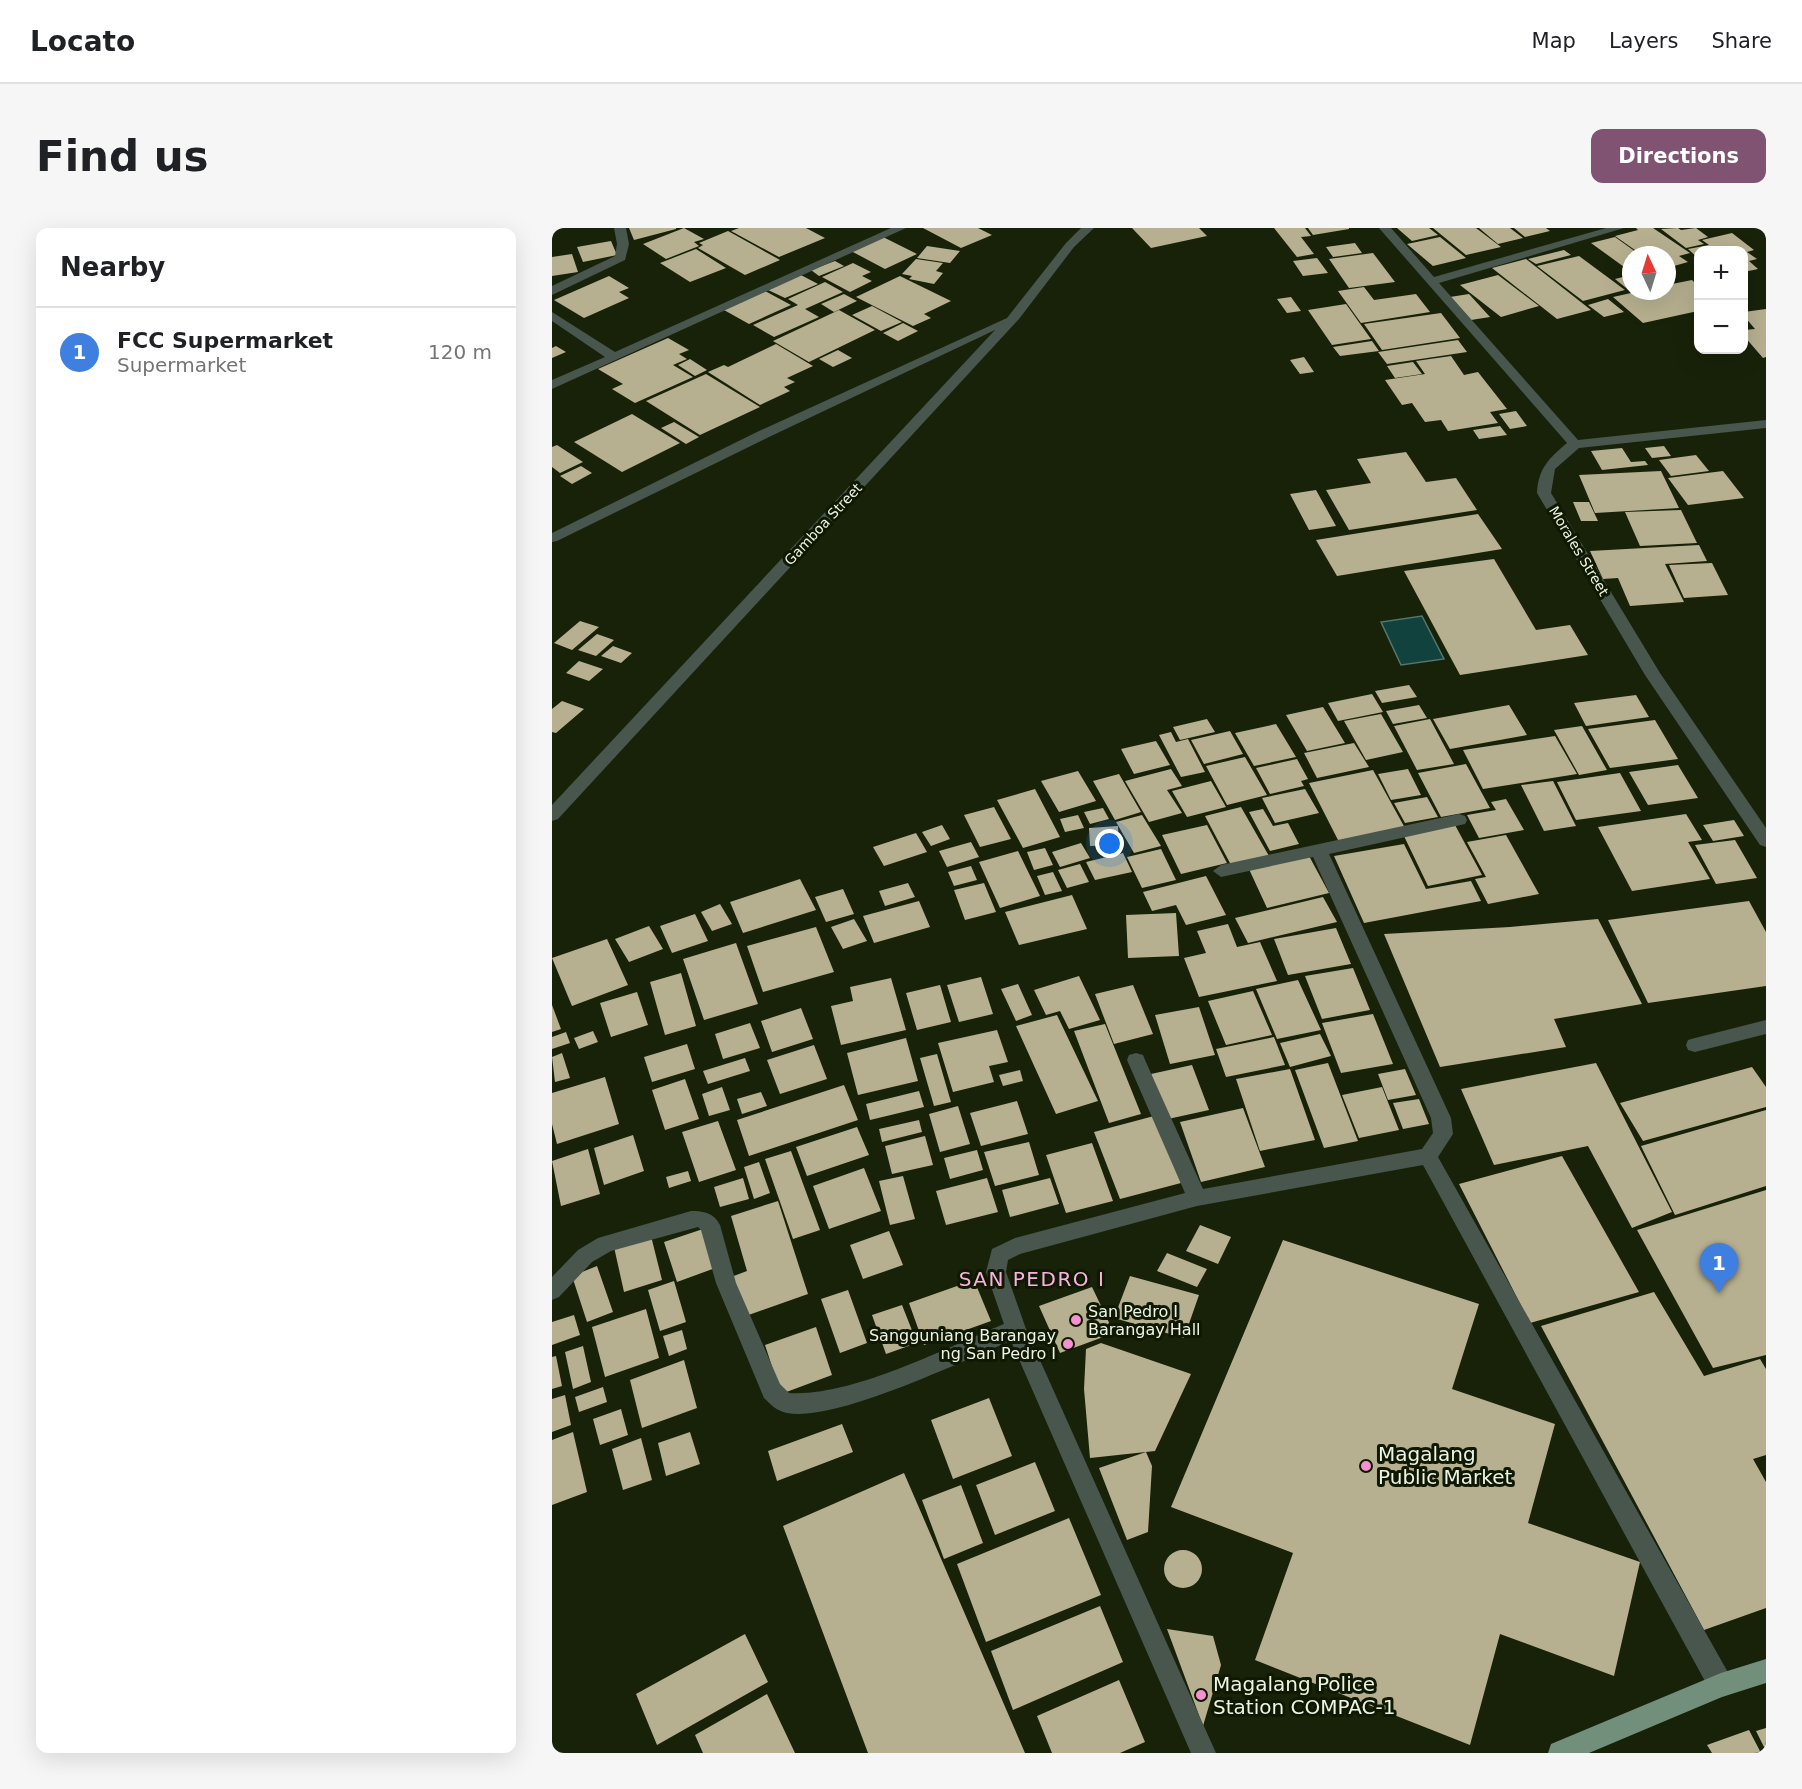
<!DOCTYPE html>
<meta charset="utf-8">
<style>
body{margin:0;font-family:"DejaVu Sans",sans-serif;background:#f6f6f6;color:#202124}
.controls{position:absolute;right:18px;top:18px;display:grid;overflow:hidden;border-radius:12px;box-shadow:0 6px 24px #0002}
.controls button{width:54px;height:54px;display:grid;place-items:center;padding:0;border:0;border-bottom:2px solid #e0e0e0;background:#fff;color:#202124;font:30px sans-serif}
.compass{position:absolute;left:1070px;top:18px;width:54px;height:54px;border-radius:50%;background:#fff;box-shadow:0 6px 24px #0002;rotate:356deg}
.you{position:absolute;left:558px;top:616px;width:21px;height:21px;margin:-15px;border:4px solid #fff;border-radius:50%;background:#1a73e8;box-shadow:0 0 0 9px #1a73e833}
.badge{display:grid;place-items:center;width:39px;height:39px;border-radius:50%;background:#805372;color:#fff;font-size:20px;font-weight:700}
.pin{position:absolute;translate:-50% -50px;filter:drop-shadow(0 2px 3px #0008)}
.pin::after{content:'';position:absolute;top:32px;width:21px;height:18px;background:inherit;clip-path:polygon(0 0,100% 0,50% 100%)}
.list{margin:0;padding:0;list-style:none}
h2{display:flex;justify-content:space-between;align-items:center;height:78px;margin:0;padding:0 24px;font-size:26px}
h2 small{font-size:20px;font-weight:400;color:#757577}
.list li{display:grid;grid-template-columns:39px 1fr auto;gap:18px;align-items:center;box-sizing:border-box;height:90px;padding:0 24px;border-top:2px solid #e0e0e0}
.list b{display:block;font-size:22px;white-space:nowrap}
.list p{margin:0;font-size:20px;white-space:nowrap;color:#757577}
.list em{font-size:20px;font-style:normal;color:#757577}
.map{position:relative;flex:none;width:1214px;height:1525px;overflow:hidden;border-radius:12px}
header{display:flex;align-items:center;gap:36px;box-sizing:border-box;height:84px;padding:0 30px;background:#fff;border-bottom:2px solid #e0e0e0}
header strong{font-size:28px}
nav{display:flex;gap:33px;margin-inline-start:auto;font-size:21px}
.intro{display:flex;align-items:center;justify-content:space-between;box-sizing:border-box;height:144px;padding:0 36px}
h1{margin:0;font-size:42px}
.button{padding:15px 27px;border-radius:12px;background:#805372;color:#fff;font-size:21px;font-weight:700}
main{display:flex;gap:36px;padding:0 36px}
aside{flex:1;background:#fff;border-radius:12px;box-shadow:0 6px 24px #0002}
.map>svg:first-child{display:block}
.water{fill:#12423d;stroke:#54776f;stroke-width:1.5}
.building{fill:#b6b090}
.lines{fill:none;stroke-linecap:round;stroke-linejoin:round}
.minor{fill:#48564d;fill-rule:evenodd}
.major{fill:#718f7b;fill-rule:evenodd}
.poi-dot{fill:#f590d1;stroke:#0f1802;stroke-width:2}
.labels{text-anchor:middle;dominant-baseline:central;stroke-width:6;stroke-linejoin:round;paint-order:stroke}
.far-street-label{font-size:14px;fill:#edf4e4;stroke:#0f1802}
.poi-label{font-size:16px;fill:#edf4e4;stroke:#0f1802;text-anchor:start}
.quarter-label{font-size:20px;letter-spacing:1.5px;fill:#fab3df;stroke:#0f1802}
.near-poi-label{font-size:20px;fill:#edf4e4;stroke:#0f1802;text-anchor:start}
</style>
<header>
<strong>Locato</strong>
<nav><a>Map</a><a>Layers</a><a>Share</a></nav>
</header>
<div class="intro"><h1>Find us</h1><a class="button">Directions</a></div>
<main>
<aside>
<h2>Nearby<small></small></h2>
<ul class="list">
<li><span class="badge" style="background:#3f7fe0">1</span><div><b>FCC Supermarket</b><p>Supermarket</p></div><em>120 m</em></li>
</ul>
</aside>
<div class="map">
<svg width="1214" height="1525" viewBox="0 0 1214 1525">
<rect width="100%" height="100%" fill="#182209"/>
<path class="water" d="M870,388L892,431L849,437L829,394Z"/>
<path class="building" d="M77,0H124V1L82,12Z
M132,0L152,11L142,14L147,18L114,31L91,16Z
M187,0H254L273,10L227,29L179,3Z
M371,0H426L440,7L409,20Z
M580,0H647L655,8L599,20Z
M722,0H753L759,8L749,9L762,26L745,29Z
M756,0H797V1L761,7Z
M845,0H877L886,7L860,13Z
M881,0H924L949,19L914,27Z
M927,0H958L971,10L946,16Z
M962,0H994L998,3L973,9Z
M1084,0H1101L1138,25L1127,28L1136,34L1115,40V27H1090L1063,8L1086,2Z
M1126,0L1129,2L1144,0L1156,9L1146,12L1152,16L1134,20L1109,1Z
M176,3L228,32L193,47L146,20L151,17L147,15Z
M1180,5L1202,22L1195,24L1205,31L1197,33L1206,41L1192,44V22H1146V30L1136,21L1157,17L1150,12Z
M331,9L365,26L333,41L299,23Z
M888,9L914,30L881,38L855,16Z
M1063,9L1088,27H1079V44L1039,15Z
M59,13L65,27L31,34L25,19Z
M803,15L810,25L781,29L774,19Z
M375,18L408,23L398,35L365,30Z
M144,21L174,40L138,54L108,35Z
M1012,22L1019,27L984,36L976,31Z
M821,25L843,54L797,60L777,31Z
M20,26L26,44L0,48V29Z
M1027,28L1073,62L1031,73L985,38Z
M765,30L776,45L751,48L741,33Z
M364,31L391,35L384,43L391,45L382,56L357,51L360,48L350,46Z
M974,31L1039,82L1005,91L940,40Z
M283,33L292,38L267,48L259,42Z
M301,35L319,44L310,48L320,53L298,64L270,49Z
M247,46L266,56L233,70L214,61Z
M946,47L987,78L949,89L908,57Z
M1079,47V64L1063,51Z
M57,48L77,60L67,64L77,70L32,90L2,72Z
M348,48L356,52L399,73L372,86L379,90L361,98L304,69Z
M1140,52L1146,58V83L1091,95L1061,69L1088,63H1115V57Z
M273,54L291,64L253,81L267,89L222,109L201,97L246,77L236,71Z
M812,59L822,72L864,66L878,84L809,95L786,63Z
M213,63L239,77L197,96L172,82Z
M292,66L305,73L282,84L269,76Z
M917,66L938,89L919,92L898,69Z
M739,69L749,83L735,85L725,71Z
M1056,71L1072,84L1052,89L1036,77Z
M794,76L819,111L780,117L756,82Z
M320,78L350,94L329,103L300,87Z
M1214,81V129L1211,130L1192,108V102L1203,101L1192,88V84Z
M287,82L323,102L257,134L221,113Z
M889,85L908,110L830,122L812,96Z
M351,95L366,103L346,113L331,105Z
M116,110L137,122L127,126L135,131L121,137L141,149L83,175L60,161L71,156L46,141Z
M906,112L915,124L835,136L826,124Z
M820,113L827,123L788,128L781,119Z
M224,116L261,138L235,150L243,154L232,159L238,163L208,177L156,144L172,137L176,139Z
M4,118L14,124L0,130V120Z
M286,122L300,130L281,139L267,131Z
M899,128L912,147L926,144L955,181L938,184L946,195L896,203L889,192L873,194L860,175L850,177L833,152L873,146L864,133Z
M752,129L762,144L748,146L738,132Z
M138,131L155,142L143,148L126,137Z
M861,134L870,146L843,150L835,138Z
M154,146L208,179L148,207L94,173Z
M964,183L975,198L958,201L947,186Z
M80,186L128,215L70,244L22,214Z
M122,194L147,209L134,216L109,200Z
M948,198L955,207L927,211L921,202Z
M5,217L31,234L8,245L0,239V219Z
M1112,218L1119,228L1100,230L1093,220Z
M1070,220L1079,234L1093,233L1096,237L1050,242L1039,223Z
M854,224L874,254L904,250L925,282L797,302L774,262L819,255L805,231Z
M1144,227L1157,243L1119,248L1107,232Z
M29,238L40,245L20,256L8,248Z
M1109,243L1127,280L1043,285L1027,247Z
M1171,243L1192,270L1136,277L1116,250Z
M764,262L784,298L757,302L738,266Z
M1021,274H1037L1046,293H1029Z
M1129,282L1145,315L1088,318L1073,284Z
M926,286L950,321L785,348L764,312Z
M1147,317L1155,333L1113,336L1132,374L1078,378L1066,350L1051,351L1038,323Z
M942,331L984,402L1018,397L1036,427L908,447L852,343Z
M1160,335L1176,367L1132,370L1117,337Z
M28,393L47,399L20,422L2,415Z
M45,406L62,412L44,428L26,422Z
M61,418L80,425L69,435L49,428Z
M27,433L51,441L37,453L14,445Z
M857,457L865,469L830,475L823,463Z
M820,466L831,484L786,493L776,475Z
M1084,467L1097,489L1034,498L1022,475Z
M10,473L32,481L4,505L0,504V481Z
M867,477L875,490L841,496L834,483Z
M957,477L975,507L898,521L881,491Z
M771,479L793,515L755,523L734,487Z
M829,486L851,524L814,532L792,493Z
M655,491L663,504L628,512L621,499Z
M878,491L902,536L865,542L842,498Z
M1103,492L1126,531L1058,540L1036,501Z
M724,496L744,529L702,538L683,505Z
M1030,498L1055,542L1027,547L1002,502Z
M678,503L691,526L652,536L639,512Z
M619,504L624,514L636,511L653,544L629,549L607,507Z
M1003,508L1025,546L931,561L911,522Z
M604,513L618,537L582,546L569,521Z
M802,515L817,539L765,550L752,525Z
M693,529L715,567L675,577L654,538Z
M745,531L756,551L749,553L752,558L718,566L704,540Z
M914,536L938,580L889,589L866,545Z
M1126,537L1146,570L1096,577L1077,544Z
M619,541L630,558L615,562L630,585L597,594L573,553Z
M856,541L869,567L839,572L826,546Z
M821,542L853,600L787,614L757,555Z
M526,543L544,573L507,584L489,553Z
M1068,545L1089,583L1024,592L1005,554Z
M567,546L589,584L563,592L541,553Z
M659,553L674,579L635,589L620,563Z
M1001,553L1024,598L992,603L969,557Z
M483,561L508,609L471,620L445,572Z
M753,561L767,585L723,595L710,570Z
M875,569L886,589L853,595L842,575Z
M954,571L972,602L927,610L915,587L944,582L939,574Z
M442,579L459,611L428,619L412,587Z
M689,579L717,628L679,637L653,588Z
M551,580L557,591L538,596L532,584Z
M711,581L721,598L736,595L747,616L718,623L697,584Z
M1134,586L1150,612L1136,614L1158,651L1080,663L1046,599Z
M526,587L532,600L513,604L508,591Z
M590,587L609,618L582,625L564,594Z
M1182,592L1192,608L1161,613L1151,597Z
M390,597L398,611L379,618L370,604Z
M655,597L675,635L629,646L610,607Z
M903,597L930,647L876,658L851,606Z
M566,598L567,617L538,618L537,600Z
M364,605L375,624L332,638L321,619Z
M954,607L987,666L936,676L923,651L934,649L915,614Z
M1183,612L1205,650L1164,656L1143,617Z
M419,614L427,629L395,639L387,623Z
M529,615L538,630L508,639L500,624Z
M852,616L874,661L919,653L929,673L812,695L782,628Z
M493,620L501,637L482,642L475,624Z
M609,621L624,652L590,660L575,629Z
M466,623L488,668L448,680L427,634Z
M571,625L580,644L543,652L534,634Z
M756,626L777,665L715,680L696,639Z
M528,636L537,654L515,660L506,642Z
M419,638L425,652L402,658L396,644Z
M501,644L510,663L493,667L485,648Z
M654,648L674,687L634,697L624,677L600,683L591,664Z
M248,651L264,682L191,705L178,674Z
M356,655L363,669L333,678L327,663Z
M432,655L444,684L413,692L402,662Z
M291,661L302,686L274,694L263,669Z
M520,667L535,701L467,717L453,684Z
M771,669L785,694L696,715L683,690Z
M367,673L378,699L322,715L311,688Z
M1197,673L1214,704V758L1096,775L1056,692Z
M168,676L180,696L160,703L149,684Z
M624,685L627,728L576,730L574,687Z
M143,686L156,713L120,725L108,698Z
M302,691L315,713L291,721L279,699Z
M1046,691L1090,776L1002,791L1014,819L888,839L832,706L958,699Z
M676,696L685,719L708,714L725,753L647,769L632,730L654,725L645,703Z
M97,698L111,721L77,734L63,711Z
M264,699L282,744L211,764L195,718Z
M784,700L799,736L736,747L722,711Z
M55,711L76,757L20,778L0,730Z
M184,715L206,776L152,792L131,731Z
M801,740L818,782L770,791L753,748Z
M129,745L144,798L113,807L98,754Z
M527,748L548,792L517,801L508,783L494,787L482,762Z
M429,749L441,786L407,794L395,757Z
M339,750L354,802L289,817L279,778L301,773L298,759Z
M746,752L769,802L725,811L704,761Z
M466,756L480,787L464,793L449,761Z
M388,757L399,794L365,802L354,765Z
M581,757L601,806L562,816L543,766Z
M701,763L720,807L674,817L656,773Z
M85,764L96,797L59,809L48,775Z
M0,777L9,801L0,804Z
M647,779L663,827L618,836L603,787Z
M249,780L261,811L220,824L209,793Z
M821,786L841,836L789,845L770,795Z
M505,787L546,873L504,886L464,798Z
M198,795L208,820L171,831L163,806Z
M553,796L589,886L557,895L522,803Z
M445,802L456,834L437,838L442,854L401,864L386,815Z
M41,803L46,814L27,821L22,810Z
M14,804L18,815L0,821V809Z
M768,806L779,828L738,839L728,815Z
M722,809L733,837L674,849L664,821Z
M354,810L366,853L306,867L295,825Z
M135,816L143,841L100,854L92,829Z
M262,817L275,851L228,866L215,832Z
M10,825L18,850L3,854L0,829Z
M385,826L399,874L382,878L368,830Z
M193,830L198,843L156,856L151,843Z
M776,835L806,913L772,920L743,842Z
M1044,835L1120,984L1080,1000L1036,918L942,937L909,861Z
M640,837L657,882L616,891L599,846Z
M1200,839L1214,859V879L1091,913L1068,875Z
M738,841L763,912L708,923L684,851Z
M853,841L864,867L836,872L826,846Z
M468,842L471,853L451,858L447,847Z
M53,849L67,896L5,916L0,896V865Z
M133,851L147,891L113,902L100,862Z
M292,857L306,892L197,928L185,892Z
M170,859L178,882L157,888L150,866Z
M830,859L847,902L807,910L790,867Z
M367,863L372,879L318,892L314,876Z
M209,864L215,878L190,886L185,871Z
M867,871L877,896L851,901L841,875Z
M465,873L476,906L429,918L418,885Z
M406,878L418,916L388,924L377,886Z
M691,880L713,939L649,954L628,894Z
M1214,882V958L1123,987L1089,918Z
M602,888L629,955L568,971L542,904Z
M367,892L370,904L330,914L327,901Z
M166,893L184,942L147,954L130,904Z
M305,899L317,927L255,948L244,919Z
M81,907L92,943L52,957L42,920Z
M373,908L381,937L340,946L333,918Z
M477,914L487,947L443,958L432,924Z
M540,915L561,973L514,985L494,927Z
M36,921L48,966L9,978L0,933Z
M425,922L431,942L398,951L392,930Z
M239,923L268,1002L241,1011L213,931Z
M1010,928L1087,1064L978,1095L907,956Z
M207,934L218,965L202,971L192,939Z
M312,940L329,983L277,1001L261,958Z
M136,943L139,953L117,960L114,949Z
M351,948L363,991L338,997L327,953Z
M191,950L197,971L168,979L162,959Z
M435,950L446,984L394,997L384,963Z
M498,950L507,976L458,989L450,962Z
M1214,962V1127L1161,1140L1085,1002Z
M226,973L256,1066L191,1089L179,1049L195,1043L179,988Z
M648,997L679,1009L666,1036L634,1023Z
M154,1000L166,1039L125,1054L112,1014Z
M337,1003L351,1037L311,1051L298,1017Z
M99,1008L110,1052L72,1064L62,1019Z
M731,1012L927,1076L900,1161L1003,1196L976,1295L1088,1334L1062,1448L948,1406L918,1517L703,1432L741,1325L619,1279Z
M615,1025L655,1041L645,1059L605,1043Z
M45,1038L61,1084L35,1094L20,1048Z
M578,1048L647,1067L632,1110L562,1090Z
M422,1052L439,1093L372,1117L357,1075Z
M122,1053L134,1094L108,1103L96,1062Z
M540,1059L562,1105L508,1125L487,1078Z
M296,1062L315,1115L288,1125L269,1071Z
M1102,1064L1152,1148L1208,1131L1214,1141V1227L1201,1231L1214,1254V1380L1152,1402L989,1098Z
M350,1077L365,1115L334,1126L320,1087Z
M94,1081L107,1130L53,1149L40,1099Z
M22,1087L28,1107L0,1117V1094Z
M264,1099L280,1147L229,1166L213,1117Z
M130,1102L135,1121L117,1128L111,1108Z
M549,1115L639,1146L603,1223L538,1230L532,1161L534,1121Z
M31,1118L39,1154L21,1161L13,1124Z
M4,1128L10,1158L0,1161V1129Z
M132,1132L145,1180L90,1200L78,1152Z
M51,1159L55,1174L27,1184L23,1169Z
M13,1167L19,1197L0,1204V1171Z
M437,1170L460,1228L401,1251L379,1192Z
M69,1181L76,1207L48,1217L41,1191Z
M290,1196L301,1224L225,1253L216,1223Z
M21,1204L35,1264L0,1277V1212Z
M138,1204L148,1236L114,1248L106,1215Z
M89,1210L100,1252L71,1262L60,1221Z
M594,1224L600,1238L596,1304L575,1312L547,1240Z
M483,1234L503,1283L443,1307L424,1257Z
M352,1245L473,1525H316L231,1298Z
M409,1257L431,1315L392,1331L370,1272Z
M517,1290L549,1367L434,1414L405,1336Z
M612 1341a19 19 0 1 1 38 0a19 19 0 1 1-38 0Z
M548,1378L571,1434L461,1482L439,1423Z
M615,1401L661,1408L669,1437L651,1498Z
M193,1406L216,1454L105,1517L84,1466Z
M567,1452L593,1514L568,1525H500L485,1488Z
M215,1466L243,1525H151L143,1507Z
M1214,1500V1523L1204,1503Z
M1197,1502L1209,1525H1160L1155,1517Z"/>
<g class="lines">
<path class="minor" d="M62,0H74L77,16L73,32L0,67V58L63,28L65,16Z
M339,0H354L0,161V152L53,129L0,93V84L63,124Z
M529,0H542L522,19L467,91L6,591L0,593V577L443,102L217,209L5,313L0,314V305L207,203L455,90L514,15Z
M827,0H839L882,49L1054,0H1072L887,55L1026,212L1214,192V200L1027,220L1003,241L999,265L1108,445L1214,600V619L1208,617L1093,447L985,265C986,241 997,230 1015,215Z
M907,586L913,588L915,592L913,596L777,626L899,890L901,906L886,929L1178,1448L1181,1457L1178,1466L1169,1469L1160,1466L871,937L645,978L468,1026L456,1032L454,1044L474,1101L664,1525H639L459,1113C409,1133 285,1194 235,1185C225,1183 219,1177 212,1170L164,1055L149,1002L146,999L59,1023L40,1034L7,1069L0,1072V1049L26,1022L46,1010L139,983C152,983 162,985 168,997L184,1055L228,1156L237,1165C300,1169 393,1120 452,1096L434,1044L440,1021L463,1010L633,965L575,832L577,827L584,825L591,827L593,832L651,961L870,921L881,905L879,890L761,629L669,649L661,643L669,637Z
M1214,792V806L1143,824L1136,822L1134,817L1136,812L1143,810Z"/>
<path class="major" d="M1214,1431V1455L1170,1469L1037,1525H996L999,1516L1169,1445Z"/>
</g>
<g class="poi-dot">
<circle cx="524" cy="1092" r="6"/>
<circle cx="516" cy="1116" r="6"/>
<circle cx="814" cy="1238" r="6"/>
<circle cx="649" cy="1467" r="6"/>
</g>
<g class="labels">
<g class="far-street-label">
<text transform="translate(271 296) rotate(-47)">Gamboa Street</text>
<text transform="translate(1027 323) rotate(59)">Morales Street</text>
</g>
<g class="poi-label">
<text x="536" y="1083">San Pedro Ⅰ<tspan x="536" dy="18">Barangay Hall</tspan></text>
<text x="504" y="1107" text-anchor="end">Sangguniang Barangay<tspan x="504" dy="18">ng San Pedro Ⅰ</tspan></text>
</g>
<g class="quarter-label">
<text x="480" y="1051">SAN PEDRO I</text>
</g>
<g class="near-poi-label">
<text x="826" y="1226">Magalang<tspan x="826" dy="23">Public Market</tspan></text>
<text x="661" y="1456">Magalang Police<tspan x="661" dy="23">Station COMPAC-1</tspan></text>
</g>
</g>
</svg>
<div class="controls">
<button>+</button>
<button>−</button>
</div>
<svg class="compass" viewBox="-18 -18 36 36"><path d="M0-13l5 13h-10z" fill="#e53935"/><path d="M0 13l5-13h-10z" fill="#757577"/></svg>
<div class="you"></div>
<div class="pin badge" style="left:1167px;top:1065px;background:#3f7fe0">1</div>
</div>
</main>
